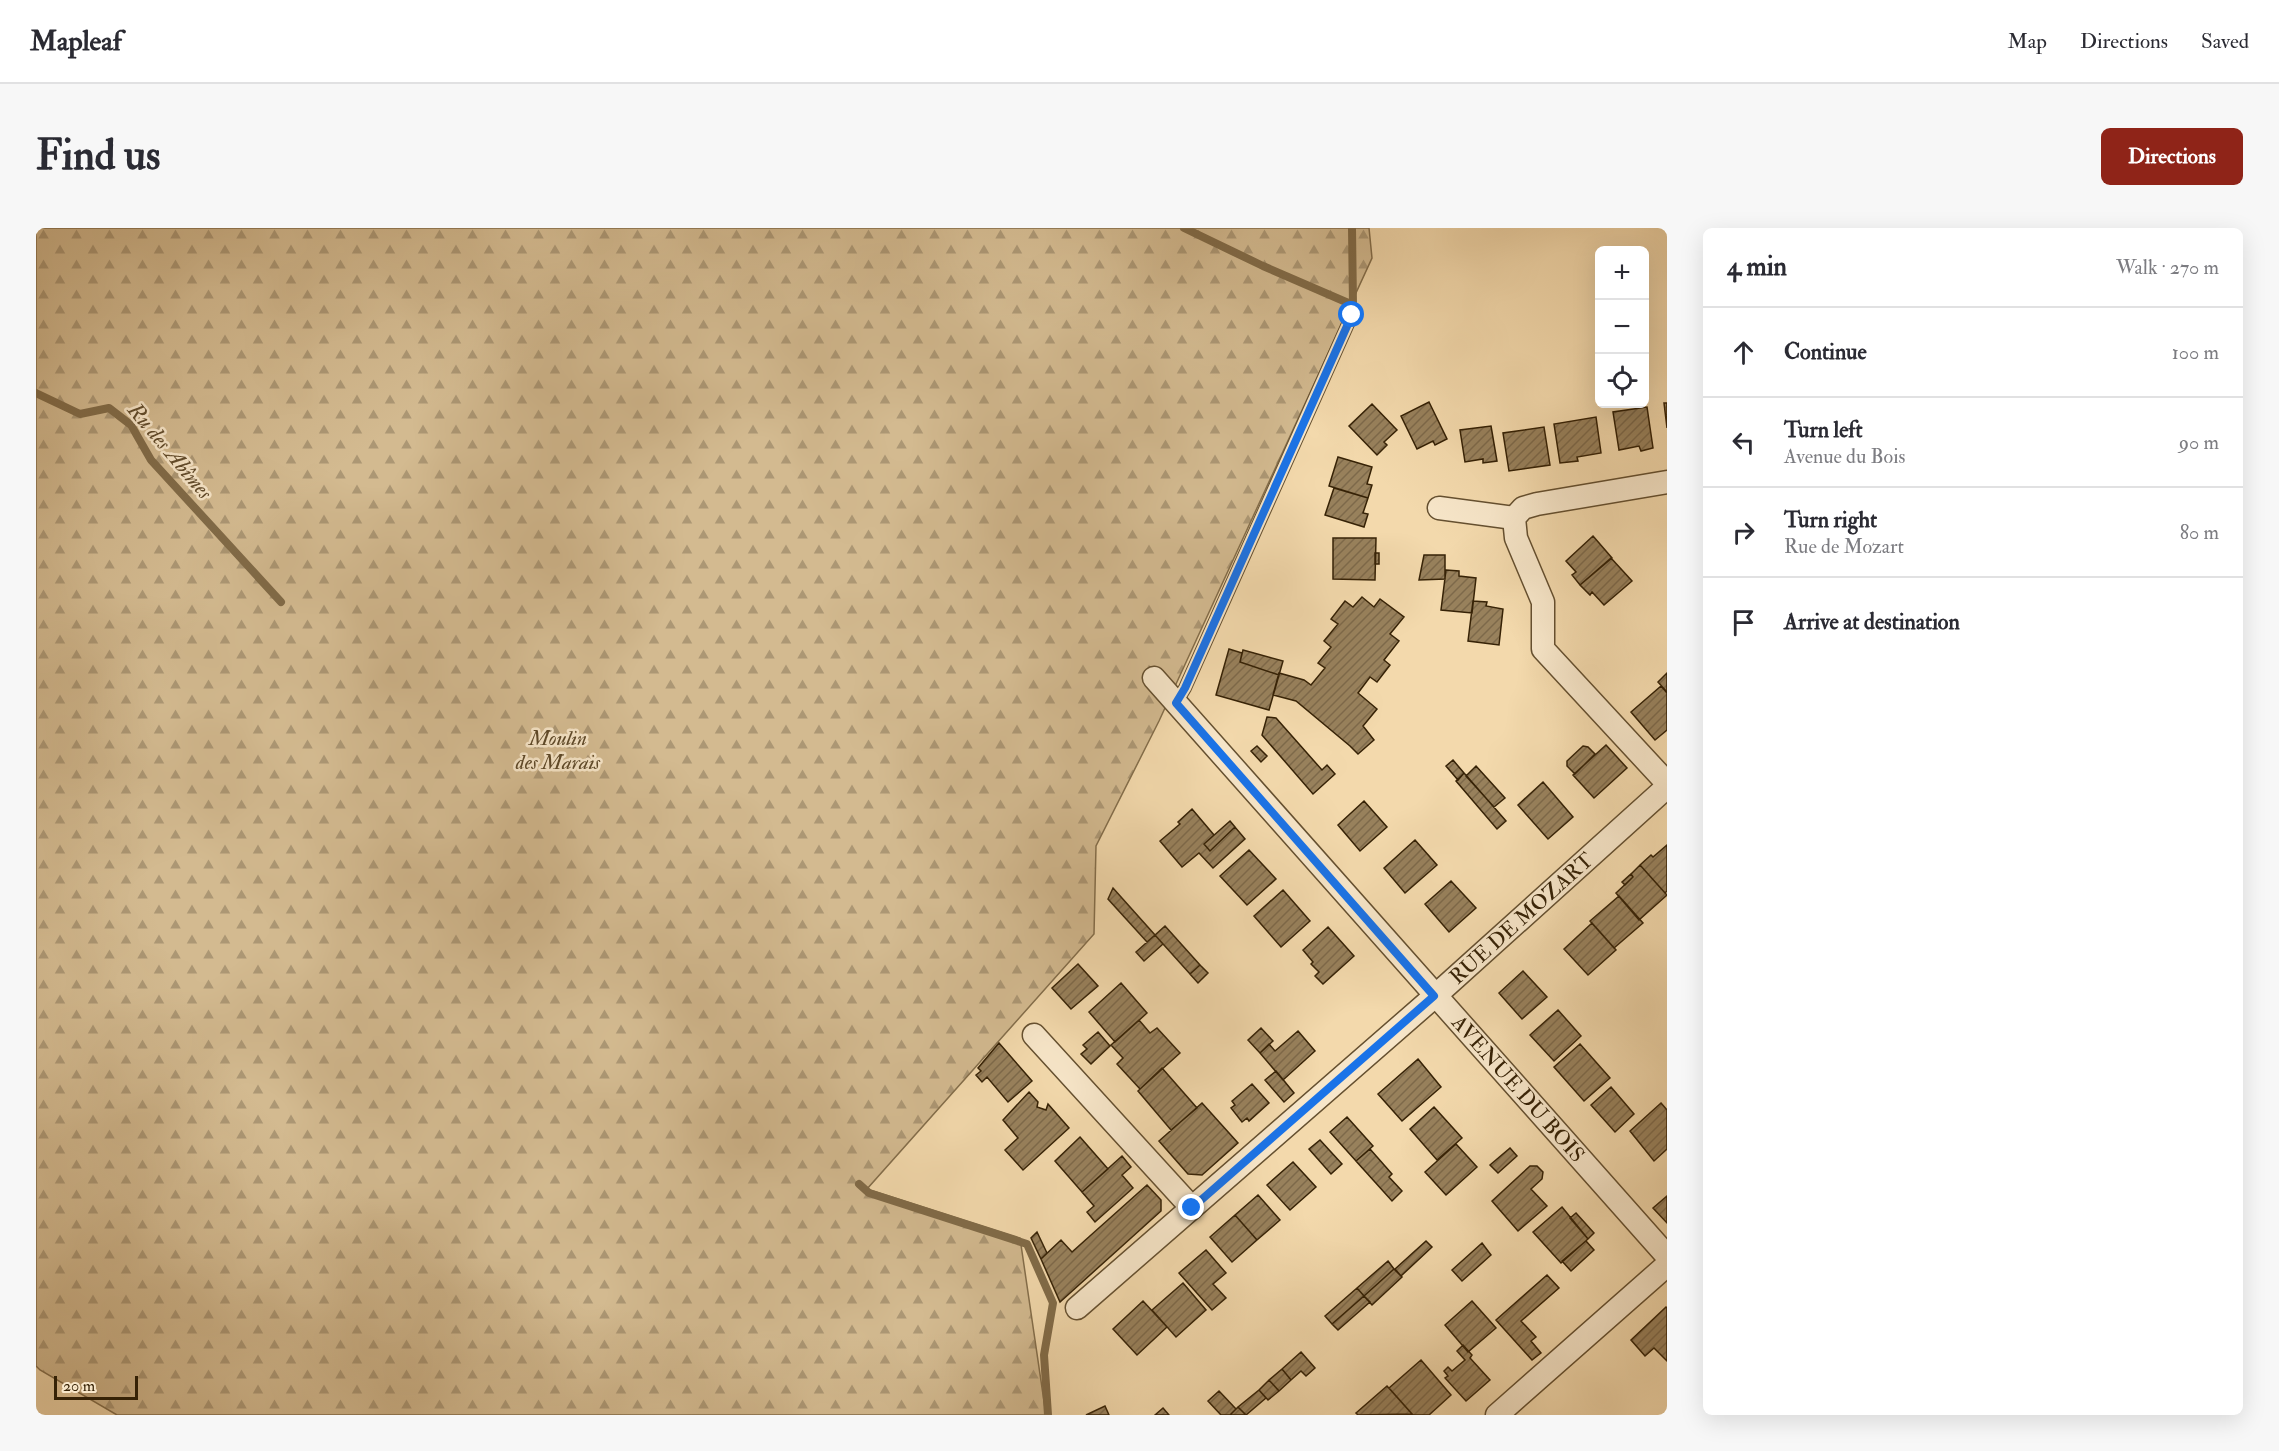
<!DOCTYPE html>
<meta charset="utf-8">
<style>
body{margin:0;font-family:"IM FELL Double Pica",serif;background:#f7f7f7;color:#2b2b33}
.controls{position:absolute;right:18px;top:18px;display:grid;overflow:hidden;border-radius:9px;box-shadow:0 6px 24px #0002}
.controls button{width:54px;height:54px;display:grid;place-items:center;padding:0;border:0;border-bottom:2px solid #e1e1e2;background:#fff;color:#2b2b33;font:30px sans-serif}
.scale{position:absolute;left:18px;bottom:15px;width:84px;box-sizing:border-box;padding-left:6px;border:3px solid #362206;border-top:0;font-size:16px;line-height:21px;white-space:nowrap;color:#362206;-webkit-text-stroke:4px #f7e6c9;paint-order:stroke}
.stop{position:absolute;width:18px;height:18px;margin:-14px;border:4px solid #1a73e8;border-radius:50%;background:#fff}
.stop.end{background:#1a73e8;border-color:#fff;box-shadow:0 2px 6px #0008}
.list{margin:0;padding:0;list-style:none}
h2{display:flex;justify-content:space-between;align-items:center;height:78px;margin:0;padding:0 24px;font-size:26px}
h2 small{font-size:20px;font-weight:400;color:#7c7c81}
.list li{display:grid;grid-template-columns:39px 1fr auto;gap:18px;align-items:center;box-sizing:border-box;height:90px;padding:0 24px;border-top:2px solid #e1e1e2}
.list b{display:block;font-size:22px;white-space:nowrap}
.list p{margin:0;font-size:20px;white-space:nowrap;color:#7c7c81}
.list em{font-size:20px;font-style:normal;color:#7c7c81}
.icon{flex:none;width:33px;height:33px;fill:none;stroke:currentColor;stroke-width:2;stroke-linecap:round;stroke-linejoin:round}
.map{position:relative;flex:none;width:1631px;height:1187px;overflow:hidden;border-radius:9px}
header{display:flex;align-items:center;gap:36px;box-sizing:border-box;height:84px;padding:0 30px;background:#fff;border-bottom:2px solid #e1e1e2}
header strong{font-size:28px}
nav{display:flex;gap:33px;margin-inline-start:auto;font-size:21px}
.intro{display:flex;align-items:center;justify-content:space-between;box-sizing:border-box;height:144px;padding:0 36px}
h1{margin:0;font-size:42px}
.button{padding:15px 27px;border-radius:9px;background:#8f2418;color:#fff;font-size:21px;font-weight:700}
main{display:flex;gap:36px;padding:0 36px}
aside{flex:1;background:#fff;border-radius:9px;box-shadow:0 6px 24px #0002}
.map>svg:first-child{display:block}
.forest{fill:url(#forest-firs);stroke:#846e4b;stroke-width:1.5}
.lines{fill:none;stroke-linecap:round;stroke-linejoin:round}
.stream{stroke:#816b48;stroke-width:8}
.building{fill:url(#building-hatch);stroke:#362206;stroke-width:1.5}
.service-casing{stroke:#655030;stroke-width:14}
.minor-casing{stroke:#655030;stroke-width:25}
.service{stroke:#f7e6c9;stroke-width:12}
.minor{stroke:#f7e6c9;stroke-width:22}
.route{stroke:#1a73e8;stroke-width:8}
.labels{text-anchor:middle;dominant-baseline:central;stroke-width:5;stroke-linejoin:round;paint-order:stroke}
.park-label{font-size:21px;font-style:italic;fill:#5d4828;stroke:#f7e6c9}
.street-label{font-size:21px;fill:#362206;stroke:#f7e6c9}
.water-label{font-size:22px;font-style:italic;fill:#624c2c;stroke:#f7e6c9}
</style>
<header>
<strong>Mapleaf</strong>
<nav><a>Map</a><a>Directions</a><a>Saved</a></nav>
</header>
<div class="intro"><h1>Find us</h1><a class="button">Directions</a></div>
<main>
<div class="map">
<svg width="1631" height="1187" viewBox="0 0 1631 1187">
<defs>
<pattern id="forest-firs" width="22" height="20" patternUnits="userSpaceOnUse" patternTransform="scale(1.5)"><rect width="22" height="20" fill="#d3ba90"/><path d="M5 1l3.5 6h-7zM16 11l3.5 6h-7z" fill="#ac9774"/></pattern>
<pattern id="building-hatch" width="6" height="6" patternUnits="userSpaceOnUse" patternTransform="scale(1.5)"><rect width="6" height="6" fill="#98815c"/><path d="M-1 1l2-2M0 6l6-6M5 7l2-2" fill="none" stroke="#7d694a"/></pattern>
</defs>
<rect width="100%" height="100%" fill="#f3d9ac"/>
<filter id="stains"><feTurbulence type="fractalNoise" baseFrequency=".00333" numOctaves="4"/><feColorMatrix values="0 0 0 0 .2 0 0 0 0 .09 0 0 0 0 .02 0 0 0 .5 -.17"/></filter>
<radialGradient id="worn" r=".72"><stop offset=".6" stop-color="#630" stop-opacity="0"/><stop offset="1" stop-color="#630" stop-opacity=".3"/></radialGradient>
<path class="forest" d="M0,0H1333L1336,30L1123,493L1060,618L1058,706L831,961L984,1010L1010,1187H81L4,1142L0,1138Z"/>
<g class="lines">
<path class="stream" d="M1148,0L1227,38L1317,77L1316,0
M0,165L44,186L73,180L95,197L115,232L245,374
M823,956L833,965L991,1016L1017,1075L1008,1127L1012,1187"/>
</g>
<path class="building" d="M1393,174L1411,211L1399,217L1397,213L1381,221L1365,188Z
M1628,175H1631V200Z
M1336,176L1361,202L1348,214L1351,217L1341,227L1313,198Z
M1611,179L1617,220L1605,223L1603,218L1583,222L1577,184Z
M1560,189L1565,225L1541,229L1542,233L1524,235L1518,196Z
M1455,198L1461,233L1447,235V231L1429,234L1424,202Z
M1508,199L1514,237L1473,243L1467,205Z
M1302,229L1336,239L1331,256L1336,257L1332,270L1293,258Z
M1298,260L1332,270L1327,285L1332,286L1328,299L1289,287Z
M1557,308L1576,330L1544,357L1536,347L1540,344L1530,333Z
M1297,310H1340L1339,352L1297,351Z
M1339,325H1343V336H1339Z
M1388,327H1409V351L1383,352Z
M1575,330L1596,353L1568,377L1556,364L1554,367L1544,357Z
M1410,342L1423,343V348L1440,350L1436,385L1405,382Z
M1326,369L1338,379L1344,371L1368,389L1354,406L1363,413L1348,432L1354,437L1341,454L1334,449L1322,465L1341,481L1327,498L1338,512L1322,526L1314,518L1260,473L1237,467L1243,445L1268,452L1275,457L1289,440L1282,435L1295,419L1288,413L1302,396L1295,391L1309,373L1317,379Z
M1437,373L1451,374L1450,378L1467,381L1463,417L1432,413Z
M1193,421L1206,425L1204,434L1243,447L1233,482L1180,467Z
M1207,422L1247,433L1243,447L1204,434Z
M1631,445V464L1622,454Z
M1625,458L1631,465V502L1619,512L1595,484Z
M1231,489L1240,490L1286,542L1291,537L1299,546L1277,566L1226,507Z
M1570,517L1591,540L1558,570L1537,547Z
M1221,518L1231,528L1225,534L1215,523Z
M1547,518L1552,519L1559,526L1539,546L1531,538V533Z
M1417,532L1428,545L1422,552L1410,538Z
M1440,538L1469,570L1458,579L1430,548Z
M1428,545L1470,593L1461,601L1420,553Z
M1507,554L1537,589L1512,611L1482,577Z
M1328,573L1351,599L1324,623L1302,597Z
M1156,581L1178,607L1168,616L1174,623L1199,599L1209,611L1177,640L1163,625L1146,639L1124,613L1144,596L1142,594Z
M1194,593L1199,599L1174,623L1168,616Z
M1379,612L1401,637L1369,665L1348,640Z
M1631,617V663L1629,665L1604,637L1615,627L1617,629Z
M1213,622L1240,651L1211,677L1184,648Z
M1604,637L1631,667L1603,692L1580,665L1597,649L1595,646Z
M1595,646L1597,649L1589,657L1586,654Z
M1415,653L1440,680L1413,704L1389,676Z
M1077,660L1119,707L1111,714L1072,671Z
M1247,662L1274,693L1245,719L1218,688Z
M1583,668L1607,695L1578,720L1554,693Z
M1556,695L1580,722L1552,747L1528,721Z
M1129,698L1164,737L1154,746L1119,707Z
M1292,699L1318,728L1287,756L1279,748L1283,744L1275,736L1277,734L1267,722Z
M1119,707L1127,716L1108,733L1100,724Z
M1042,736L1062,758L1035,781L1016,760Z
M1164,737L1172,745L1162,755L1154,746Z
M1487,743L1511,769L1486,791L1463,765Z
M1085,755L1111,785L1079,814L1053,784Z
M1522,782L1545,808L1518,833L1494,807Z
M1103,792L1114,805L1121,800L1144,825L1104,861L1081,836L1087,830L1075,817Z
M1225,800L1237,813L1224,825L1212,812Z
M1262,803L1279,823L1247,852L1224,825L1233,816L1239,823Z
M1062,804L1074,818L1055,836L1045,826L1051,821L1047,817Z
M963,815L996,853L972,874L951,849L946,854L940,847L945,843L942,840Z
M1544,816L1574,850L1548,873L1518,839Z
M1382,831L1405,859L1366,893L1342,866Z
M1126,840L1161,880L1135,902L1102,863Z
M1240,843L1258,865L1248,874L1229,852Z
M1216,856L1233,875L1213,893L1211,890L1206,894L1195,880L1199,877L1196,873Z
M1575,859L1598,886L1579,904L1555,877Z
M993,864L1002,874L1001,879L1010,882L1012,876L1033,900L987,942L969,922L982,910L967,892Z
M1166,875L1202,915L1166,947L1152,946L1123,913Z
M1625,875L1631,882V921L1618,933L1594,903Z
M1398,879L1426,910L1401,932L1374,901Z
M1311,889L1337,918L1320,933L1294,904Z
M1044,909L1072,941L1046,964L1019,933Z
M1284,912L1306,936L1295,946L1273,921Z
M1420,916L1441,939L1410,967L1389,944Z
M1474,920L1481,928L1462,945L1454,937Z
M1334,921L1356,946L1353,949L1366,963L1356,973L1320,933Z
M1086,928L1095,939L1086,947L1097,960L1059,994L1051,984L1058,978L1046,964Z
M1257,934L1280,959L1254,982L1231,957Z
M1494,938H1501L1507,944L1506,951L1495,961L1511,978L1482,1003L1456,973Z
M1111,957L1125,972V983L1024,1074L1005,1031L1025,1012L1036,1024Z
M1222,967L1244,992L1221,1012L1199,987Z
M1631,968V995L1617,980Z
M1526,979L1552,1011L1525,1035L1497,1004Z
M1540,985L1558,1005L1552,1011L1534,990Z
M1199,987L1221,1012L1196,1034L1174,1009Z
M1001,1004L1011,1025L1005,1031L995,1010Z
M1390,1013L1396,1019L1365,1048L1359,1041Z
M1550,1013L1558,1022L1535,1043L1526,1033Z
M1446,1015L1455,1027L1426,1053L1416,1042Z
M1170,1022L1190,1045L1177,1056L1190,1070L1176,1082L1143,1045Z
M1352,1033L1358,1041L1328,1068L1321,1060Z
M1358,1041L1366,1049L1336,1077L1328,1068Z
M1511,1047L1523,1060L1485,1093L1500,1109L1495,1113L1505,1125L1496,1132L1460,1092Z
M1147,1055L1170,1082L1140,1109L1116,1082Z
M1321,1060L1328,1068L1296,1096L1289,1088Z
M1328,1068L1334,1074L1302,1102L1296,1096Z
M1107,1073L1131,1099L1101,1127L1077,1101Z
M1436,1073L1460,1100L1432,1124L1409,1097Z
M1630,1079L1631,1080V1133L1618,1120L1609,1128L1595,1112Z
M1427,1117L1436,1127L1434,1130L1454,1152L1430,1173L1409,1150L1412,1148L1408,1143L1412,1139L1416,1143L1429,1132L1421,1123Z
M1265,1124L1279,1140L1270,1148L1265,1143L1255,1152L1246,1141Z
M1385,1132L1415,1167L1393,1187H1377L1353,1160Z
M1246,1141L1255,1152L1243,1163L1233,1152Z
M1233,1152L1243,1163L1232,1172L1223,1162Z
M1351,1158L1376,1186L1322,1187L1320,1185Z
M1223,1162L1230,1170L1210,1187L1202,1179Z
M1183,1163L1200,1181L1194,1187H1185L1172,1173Z
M1069,1178L1073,1187H1050Z
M1202,1179L1210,1187H1194Z
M1127,1180L1133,1187H1119Z"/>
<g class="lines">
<g class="service-casing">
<path id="service" d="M1140,475L1149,460L1316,87"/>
</g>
<g class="minor-casing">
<g id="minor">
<path d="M1631,254L1501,276L1487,280L1478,290L1480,310L1507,374V421L1631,555"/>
<path d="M1403,280L1478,290"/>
<path id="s1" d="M1118,450L1631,1028"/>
<path d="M998,807L1156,980"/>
<path id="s2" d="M1041,1080L1399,768L1631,559"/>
<path d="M1461,1187L1631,1037"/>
</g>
</g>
<use href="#service" class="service"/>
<use href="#minor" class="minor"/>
</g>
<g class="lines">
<path class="route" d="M1156,980L1398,768L1140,475L1149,460L1316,87"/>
</g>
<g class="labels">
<g class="park-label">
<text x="522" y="510">Moulin<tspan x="522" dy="24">des Marais</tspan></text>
</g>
<g class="street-label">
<text stroke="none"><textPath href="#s2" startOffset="591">RUE DE MOZART</textPath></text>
<text stroke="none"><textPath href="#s1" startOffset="549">AVENUE DU BOIS</textPath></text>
</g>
<g class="water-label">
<text transform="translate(134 223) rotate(50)">Ru des Abîmes</text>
</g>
</g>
<rect width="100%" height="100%" filter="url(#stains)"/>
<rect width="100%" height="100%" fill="url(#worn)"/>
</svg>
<div class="controls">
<button>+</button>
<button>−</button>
<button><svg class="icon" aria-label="locate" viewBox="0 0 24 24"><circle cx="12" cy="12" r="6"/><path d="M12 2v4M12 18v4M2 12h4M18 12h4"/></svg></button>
</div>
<div class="scale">20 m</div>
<div class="stop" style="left:1316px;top:87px"></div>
<div class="stop end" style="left:1156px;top:980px"></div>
</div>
<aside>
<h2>4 min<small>Walk · 270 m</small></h2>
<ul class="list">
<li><svg class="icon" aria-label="ahead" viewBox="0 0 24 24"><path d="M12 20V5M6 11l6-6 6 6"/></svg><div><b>Continue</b></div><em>100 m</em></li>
<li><svg class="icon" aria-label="left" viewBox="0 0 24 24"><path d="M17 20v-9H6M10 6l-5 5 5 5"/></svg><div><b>Turn left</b><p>Avenue du Bois</p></div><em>90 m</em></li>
<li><svg class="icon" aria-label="right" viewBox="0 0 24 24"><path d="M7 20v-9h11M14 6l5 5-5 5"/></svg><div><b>Turn right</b><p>Rue de Mozart</p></div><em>80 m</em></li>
<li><svg class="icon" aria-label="arrive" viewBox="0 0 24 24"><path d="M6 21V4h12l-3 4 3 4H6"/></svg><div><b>Arrive at destination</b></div></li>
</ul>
</aside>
</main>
